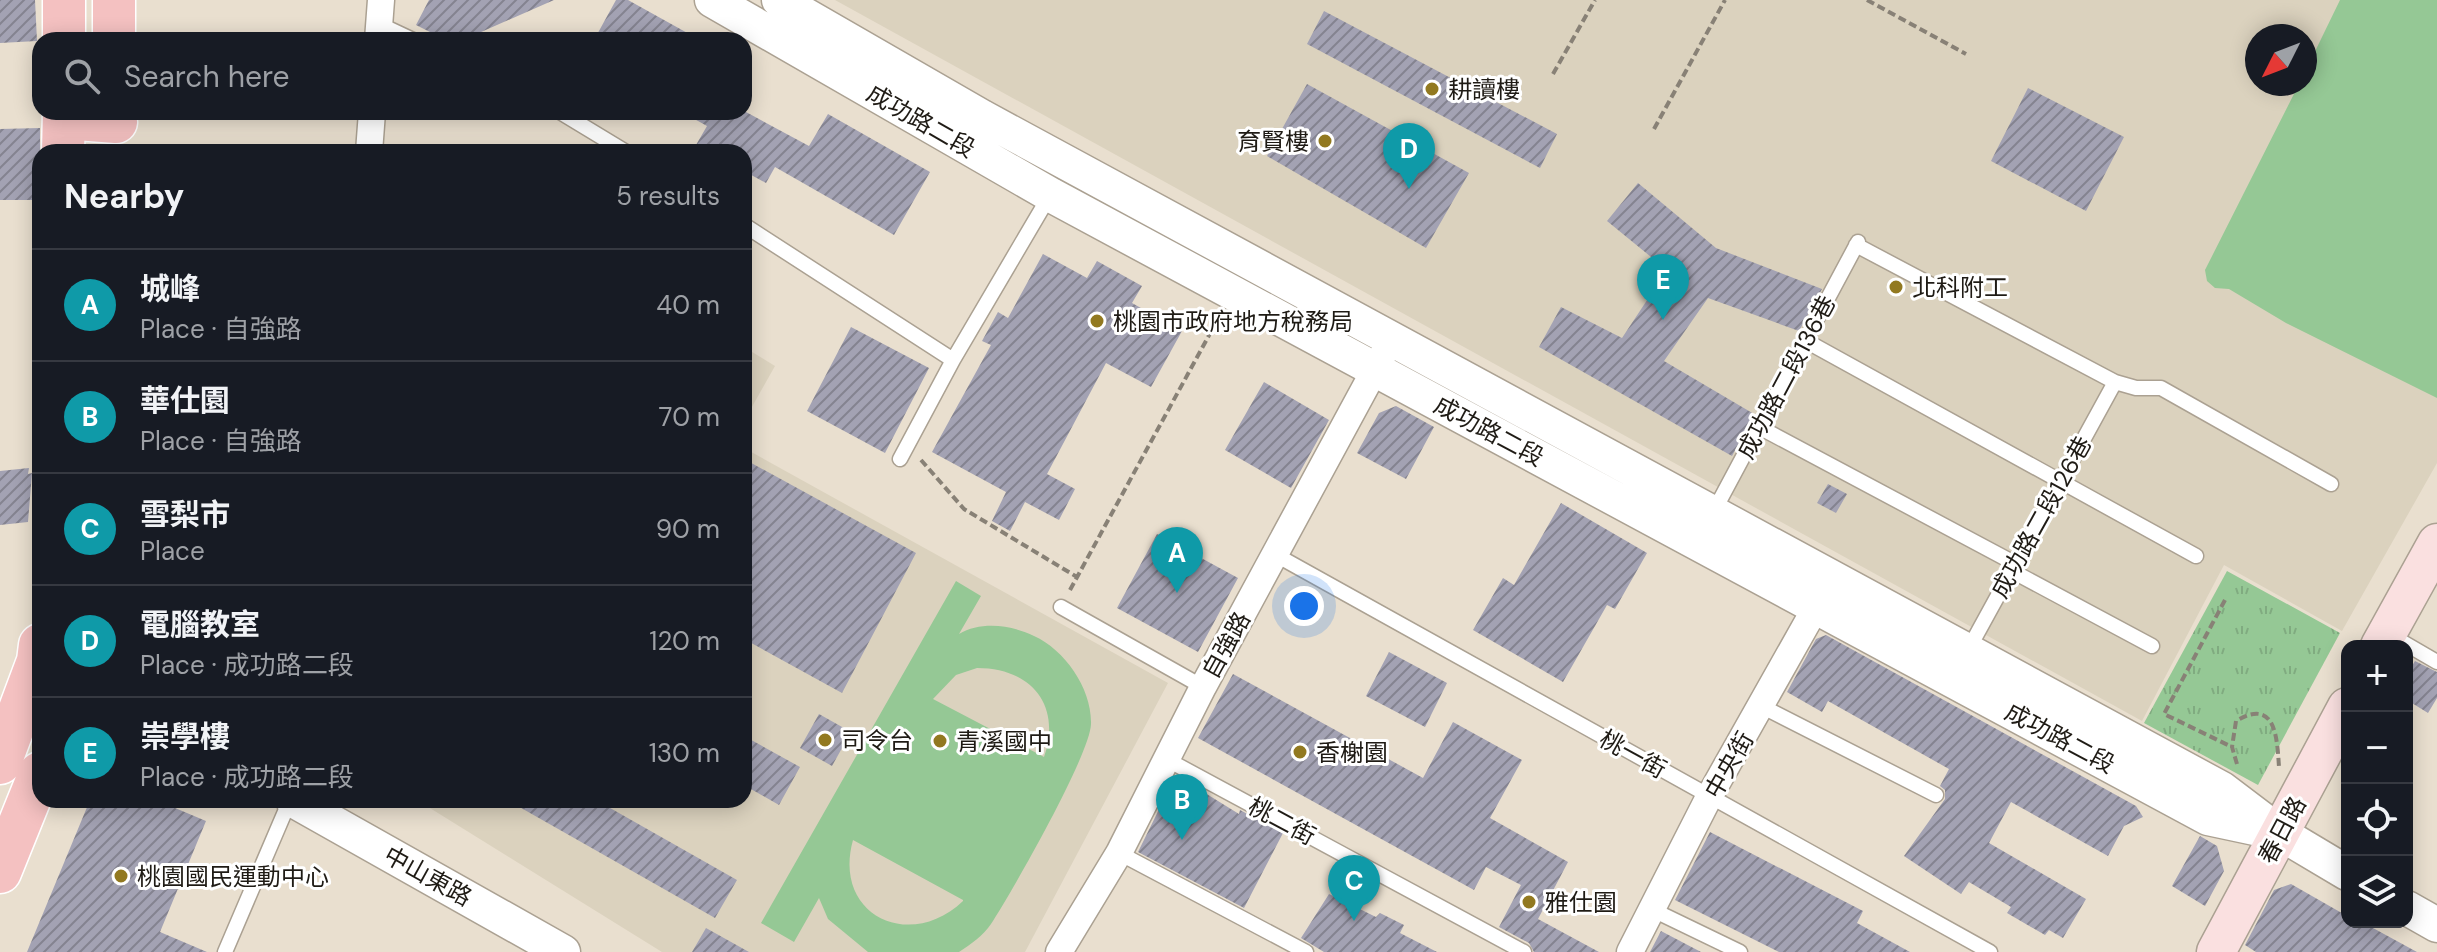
<!DOCTYPE html>
<meta charset="utf-8">
<style>
body{margin:0;font-family:"DM Sans","Noto Sans TC",sans-serif;background:#242831;color:#f1f3f6}
.controls{position:absolute;right:24px;bottom:24px;display:grid;overflow:hidden;border-radius:16px;box-shadow:0 4px 20px #0003}
.controls button{width:72px;height:72px;display:grid;place-items:center;padding:0;border:0;border-bottom:2px solid #363941;background:#171b24;color:#f1f3f6;font:40px sans-serif}
.compass{position:absolute;left:2245px;top:24px;width:72px;height:72px;border-radius:50%;background:#171b24;box-shadow:0 4px 20px #0003;rotate:228deg}
.you{position:absolute;left:1304px;top:606px;width:28px;height:28px;margin:-20px;border:6px solid #fff;border-radius:50%;background:#1a73e8;box-shadow:0 0 0 12px #1a73e833}
.badge{display:grid;place-items:center;width:52px;height:52px;border-radius:50%;background:#927920;color:#fff;font-size:26px;font-weight:700}
.pin{position:absolute;translate:-50% -66px;filter:drop-shadow(0 2px 4px #0008)}
.pin::after{content:'';position:absolute;top:42px;width:28px;height:24px;background:inherit;clip-path:polygon(0 0,100% 0,50% 100%)}
.list{margin:0;padding:0;list-style:none}
h2{display:flex;justify-content:space-between;align-items:center;height:104px;margin:0;padding:0 32px;font-size:34px}
h2 small{font-size:26px;font-weight:400;color:#9ea1a6}
.list li{display:grid;grid-template-columns:52px 1fr auto;gap:24px;align-items:center;box-sizing:border-box;height:112px;padding:0 32px;border-top:2px solid #363941}
.list b{display:block;font-size:30px;white-space:nowrap}
.list p{margin:0;font-size:26px;white-space:nowrap;color:#9ea1a6}
.list em{font-size:26px;font-style:normal;color:#9ea1a6}
.icon{flex:none;width:44px;height:44px;fill:none;stroke:currentColor;stroke-width:2;stroke-linecap:round;stroke-linejoin:round}
.map{position:relative;flex:none;width:2437px;height:952px;overflow:hidden}
.search{position:absolute;background:#171b24;box-shadow:0 4px 20px #0003;left:32px;top:32px;width:720px;height:88px;display:flex;align-items:center;gap:20px;box-sizing:border-box;padding:0 28px;border-radius:24px;color:#9ea1a6;font-size:30px}
.panel{position:absolute;background:#171b24;box-shadow:0 4px 20px #0003;left:32px;top:144px;width:720px;height:664px;border-radius:24px}
.map>svg:first-child{display:block}
.education{fill:#dbd2be;fill-rule:evenodd}
.green{fill:#95c895;fill-rule:evenodd}
.park{fill:url(#park-tufts)}
.building{fill:url(#building-hatch)}
.lines{fill:none;stroke-linecap:round;stroke-linejoin:round}
.service-casing{stroke:#aba192;stroke-width:17}
.minor-casing{stroke:#aba192;stroke-width:29}
.tertiary-casing{stroke:#aba192;stroke-width:37}
.secondary-casing{stroke:#aba192;stroke-width:41}
.primary-casing{stroke:#fff;stroke-width:45}
.path{stroke:#888176;stroke-width:4;stroke-dasharray:8 4;stroke-linecap:butt}
.service{stroke:#fff;stroke-width:14}
.minor{stroke:#fff;stroke-width:26}
.tertiary{stroke:#fff;stroke-width:34}
.secondary{stroke:#fae0e0;stroke-width:38}
.primary{stroke:#f4c1c1;stroke-width:42}
.poi-dot{fill:#927920;stroke:#fff;stroke-width:3}
.labels{text-anchor:middle;dominant-baseline:central;stroke-width:6;stroke-linejoin:round;paint-order:stroke}
.poi-label{font-size:24px;fill:#1f1b15;stroke:#fff;text-anchor:start}
.street-label{font-size:24px;fill:#1f1b15;stroke:#fff}
</style>
<div class="map">
<svg width="2437" height="952" viewBox="0 0 2437 952">
<defs>
<pattern id="park-tufts" width="24" height="20" patternUnits="userSpaceOnUse" patternTransform="scale(2)"><rect width="24" height="20" fill="#95c895"/><path d="M3 7l-1-3M5 7V3M7 7l1-3M15 17l-1-3M17 17v-4M19 17l1-3" fill="none" stroke="#80ab80"/></pattern>
<pattern id="building-hatch" width="6" height="6" patternUnits="userSpaceOnUse" patternTransform="scale(2)"><rect width="6" height="6" fill="#a3a2b3"/><path d="M-1 1l2-2M0 6l6-6M5 7l2-2" fill="none" stroke="#848390"/></pattern>
</defs>
<rect width="100%" height="100%" fill="#e9dfcf"/>
<path class="education" d="M835,0H2437V463L2342,631L2224,565L2142,721ZM2257,36H2305V84H2257Z
M744,347L775,366L744,421Z
M744,448L1168,683L1025,952H662L417,800H744Z"/>
<path class="green" d="M2340,0H2437V398L2286,323L2229,289L2215,288L2207,281L2205,270L2299,84H2305V72Z
M956,581L981,596L959,634C981,621 1012,625 1034,636C1065,650 1092,689 1091,724C1090,755 1012,892 991,924C983,936 971,944 959,952H868L828,919L819,898L794,942L761,923ZM977,668C1031,668 1062,705 1044,757L933,699L956,675ZM853,840L963,900V901C910,952 832,915 853,840Z"/>
<path class="park" d="M2227,571L2340,633L2258,785L2144,723Z"/>
<path class="building" d="M0,0H35L37,41L0,43Z
M429,0H554L463,40H446L416,25Z
M616,0H628L700,40H594Z
M1324,11L1557,134L1540,168L1307,44Z
M1307,84L1469,173L1426,248L1267,156Z
M2028,88L2124,137L2086,211L1991,161Z
M682,112H746L809,146L828,114L930,172L894,235L775,167L766,183L744,171V152H709L696,145L707,126Z
M40,128V200H0V129Z
M1638,183L1716,248L1822,289L1799,331L1708,298L1664,361L1754,414L1732,456L1539,347L1561,307L1622,338L1667,270L1607,221Z
M1043,254L1087,278L1097,261L1142,286L1132,303L1182,331L1151,387L1106,363L1047,474L1075,489L1059,520L1025,502L1010,531L992,521L1006,492L932,452L991,345L982,341L998,312L1008,318Z
M851,327L929,368L885,453L807,411Z
M1264,382L1329,420L1291,488L1225,450Z
M1396,406L1434,427L1406,479L1357,453L1379,413Z
M744,459L916,553L842,693L744,639Z
M29,468L28,474L32,473L28,522L0,525V471Z
M1828,484L1847,494L1836,513L1817,503Z
M1561,503L1647,553L1615,609L1607,605L1563,682L1473,630L1503,578L1514,585Z
M1157,534L1238,578L1198,652L1117,608Z
M1826,635L2136,806L2143,817L2124,826L2108,856L2011,802L1989,843L2086,899L2063,938L2049,930L2045,935L2007,913L2011,907L1969,882L1961,894L1904,856L1945,799V790L1940,786L1949,769L1828,701L1822,712L1787,692L1816,639Z
M1389,652L1447,683L1425,727L1366,696Z
M2415,661L2437,672V698L2428,713L2407,700V674Z
M1233,674L1423,778L1453,722L1522,760L1490,818L1568,862L1538,919L1599,952H1534L1529,943L1499,927L1521,885L1486,867L1474,890L1198,738Z
M819,714L851,732L832,766L800,748Z
M744,736L800,767L779,805L744,785Z
M1184,780L1239,814L1240,810L1283,833L1244,908L1138,852L1171,785Z
M90,800H156L206,821L160,932L207,952H27Z
M507,800H596L737,880L715,918Z
M1710,832L1863,911L1857,923L1910,952H1779L1675,900Z
M2200,836L2217,846L2224,871L2205,906L2172,886Z
M2291,884L2347,916V922H2362L2417,952H2256L2245,945L2274,890Z
M1329,894L1376,917L1380,913L1404,925L1400,933L1437,952H1324L1301,938Z
M706,928L749,952H692Z
M1661,931L1701,952H1650Z"/>
<g class="lines">
<g class="service-casing">
<path id="service" d="M379,24L413,40
M560,112L626,152
M744,225L953,360
M1856,245L2115,382L2136,388H2161L2331,484
M1806,341L2196,556
M1759,427L2016,564
M900,459L953,360L1050,195
M1713,513L1858,242
M1276,555L1990,952
M2012,571L2152,646
M1061,607L1203,687
M2387,633L2437,662
M1967,652L2115,382
M1763,707L1936,795
M1166,759L1524,952
M1119,853L1306,952
M1653,910L1740,952
M225,952L290,800"/>
</g>
<g class="minor-casing">
<path id="minor" d="M378,40L381,0
M369,152L372,112
M1059,952L1119,853L1203,687L1392,338
M1630,952L1709,797L1824,593"/>
</g>
<g class="tertiary-casing">
<path id="tertiary" d="M712,0L1051,195L2208,818L2269,831
M779,0L982,117L2222,789L2280,833L2347,873
M293,800L563,952
M2407,908L2437,925"/>
</g>
<g class="secondary-casing">
<path id="secondary" d="M2380,646L2437,543
M2216,952L2347,707"/>
</g>
<g class="primary-casing">
<path id="primary" d="M114,0V40
M64,40V0
M64,118L116,122
M63,152L64,112
M0,763L38,661L40,645
M0,872L40,773"/>
</g>
<path class="path" d="M1867,0L1966,54
M1553,74L1595,0
M1654,129L1725,0
M921,460L964,509L1077,577
M1070,590L1219,317
M2225,600L2164,714L2232,747
M2237,764L2232,747L2236,721C2276,697 2277,738 2279,767"/>
<use href="#service" class="service"/>
<use href="#minor" class="minor"/>
<use href="#tertiary" class="tertiary"/>
<use href="#secondary" class="secondary"/>
<use href="#primary" class="primary"/>
</g>
<g class="poi-dot">
<circle cx="1432" cy="89" r="8"/>
<circle cx="1325" cy="141" r="8"/>
<circle cx="1896" cy="287" r="8"/>
<circle cx="1097" cy="321" r="8"/>
<circle cx="825" cy="740" r="8"/>
<circle cx="940" cy="741" r="8"/>
<circle cx="1300" cy="752" r="8"/>
<circle cx="121" cy="876" r="8"/>
<circle cx="1529" cy="902" r="8"/>
</g>
<g class="labels">
<g class="poi-label">
<text x="1448" y="89">耕讀樓</text>
<text x="1309" y="141" text-anchor="end">育賢樓</text>
<text x="1912" y="287">北科附工</text>
<text x="1113" y="321">桃園市政府地方稅務局</text>
<text x="841" y="740">司令台</text>
<text x="956" y="741">青溪國中</text>
<text x="1316" y="752">香榭園</text>
<text x="137" y="876">桃園國民運動中心</text>
<text x="1545" y="902">雅仕園</text>
</g>
<g class="street-label">
<text transform="translate(921 121) rotate(30)">成功路二段</text>
<text transform="translate(1786 377) rotate(-62)">成功路二段136巷</text>
<text transform="translate(1489 431) rotate(28)">成功路二段</text>
<text transform="translate(2041 517) rotate(-61)">成功路二段126巷</text>
<text transform="translate(1226 645) rotate(-61)">自強路</text>
<text transform="translate(2060 738) rotate(28)">成功路二段</text>
<text transform="translate(1633 754) rotate(29)">桃一街</text>
<text transform="translate(1729 765) rotate(-60)">中央街</text>
<text transform="translate(1282 821) rotate(28)">桃二街</text>
<text transform="translate(2282 830) rotate(-62)">春日路</text>
<text transform="translate(428 876) rotate(29)">中山東路</text>
</g>
</g>
</svg>
<div class="controls">
<button>+</button>
<button>−</button>
<button><svg class="icon" aria-label="locate" viewBox="0 0 24 24"><circle cx="12" cy="12" r="6"/><path d="M12 2v4M12 18v4M2 12h4M18 12h4"/></svg></button>
<button><svg class="icon" aria-label="layers" viewBox="0 0 24 24"><path d="M12 4l9 5-9 5-9-5zM3 14l9 5 9-5"/></svg></button>
</div>
<svg class="compass" viewBox="-18 -18 36 36"><path d="M0-13l5 13h-10z" fill="#e53935"/><path d="M0 13l5-13h-10z" fill="#9ea1a6"/></svg>
<div class="you"></div>
<div class="pin badge" style="left:1177px;top:593px;background:#0f9aa8">A</div>
<div class="pin badge" style="left:1182px;top:840px;background:#0f9aa8">B</div>
<div class="pin badge" style="left:1354px;top:921px;background:#0f9aa8">C</div>
<div class="pin badge" style="left:1409px;top:189px;background:#0f9aa8">D</div>
<div class="pin badge" style="left:1663px;top:320px;background:#0f9aa8">E</div>
<div class="search"><svg class="icon" aria-label="search" viewBox="0 0 24 24"><circle cx="10" cy="10" r="6"/><path d="M15 15l6 6"/></svg>Search here</div>
<section class="panel">
<h2>Nearby<small>5 results</small></h2>
<ul class="list">
<li><span class="badge" style="background:#0f9aa8">A</span><div><b>城峰</b><p>Place · 自強路</p></div><em>40 m</em></li>
<li><span class="badge" style="background:#0f9aa8">B</span><div><b>華仕園</b><p>Place · 自強路</p></div><em>70 m</em></li>
<li><span class="badge" style="background:#0f9aa8">C</span><div><b>雪梨市</b><p>Place</p></div><em>90 m</em></li>
<li><span class="badge" style="background:#0f9aa8">D</span><div><b>電腦教室</b><p>Place · 成功路二段</p></div><em>120 m</em></li>
<li><span class="badge" style="background:#0f9aa8">E</span><div><b>崇學樓</b><p>Place · 成功路二段</p></div><em>130 m</em></li>
</ul>
</section>
</div>
